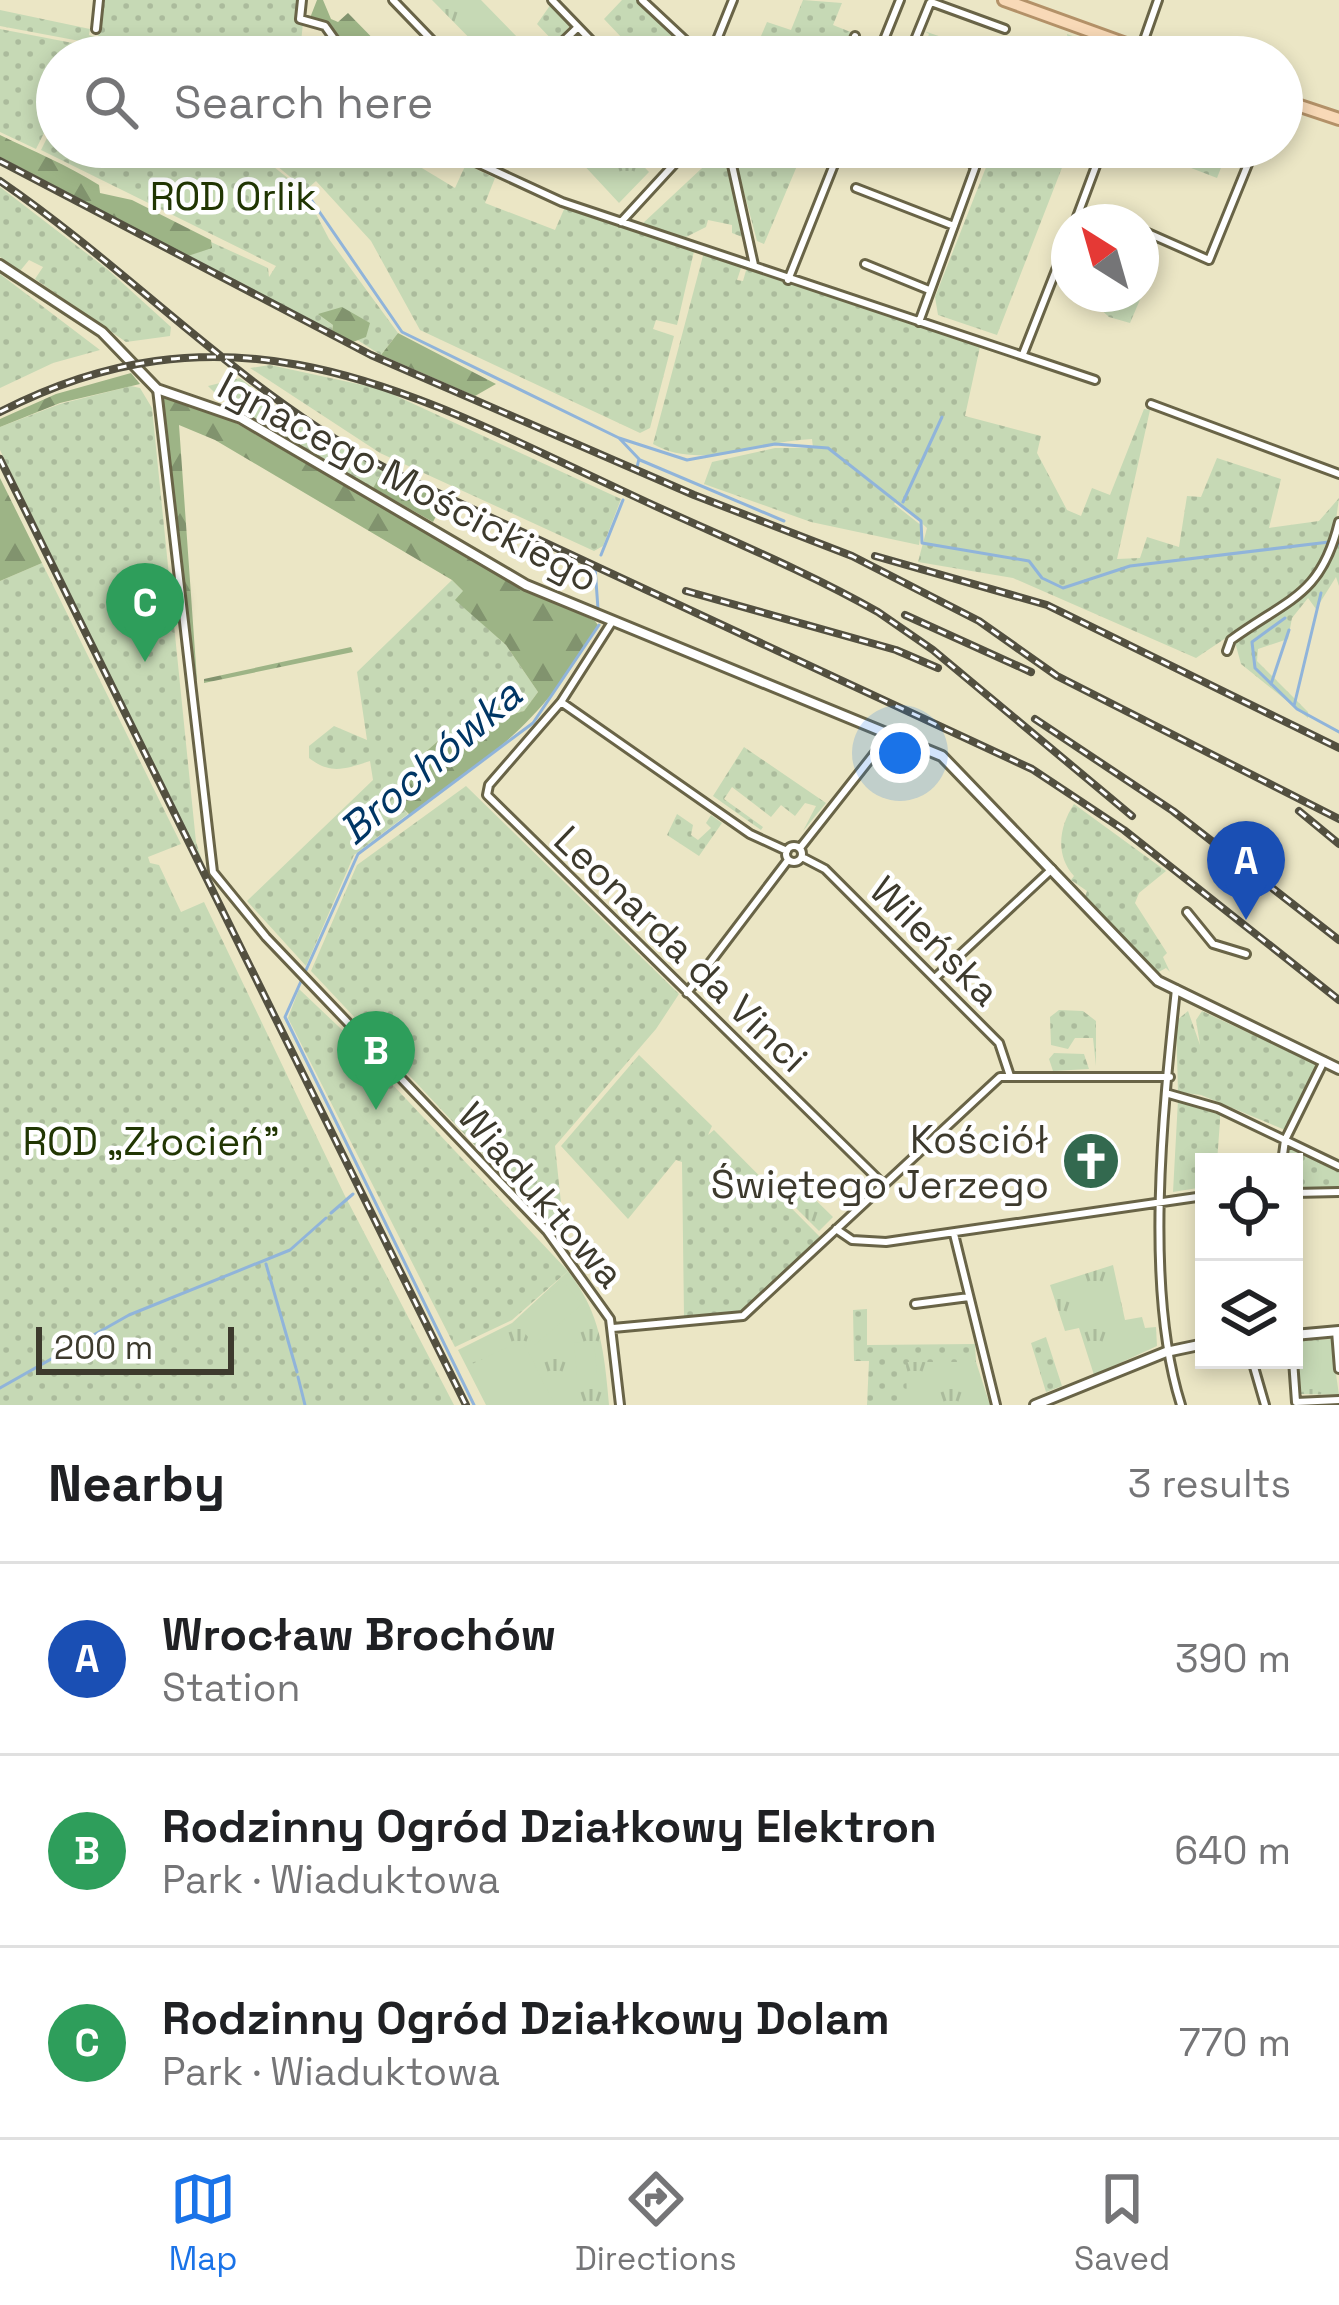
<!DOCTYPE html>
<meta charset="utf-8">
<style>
body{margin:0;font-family:"Space Grotesk",sans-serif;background:#f6f6f6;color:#202124}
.controls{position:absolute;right:36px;bottom:36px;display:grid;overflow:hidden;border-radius:0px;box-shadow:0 6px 18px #0003}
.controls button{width:108px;height:108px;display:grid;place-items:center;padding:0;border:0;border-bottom:3px solid #e0e0e0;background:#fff;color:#202124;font:60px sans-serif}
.compass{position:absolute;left:1051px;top:204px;width:108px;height:108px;border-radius:50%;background:#fff;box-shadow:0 6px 18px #0003;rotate:323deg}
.scale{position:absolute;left:36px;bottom:30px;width:198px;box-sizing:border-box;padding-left:12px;border:6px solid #3d3a2d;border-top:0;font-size:33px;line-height:42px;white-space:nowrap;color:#3d3a2d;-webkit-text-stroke:9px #fff;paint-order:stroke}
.you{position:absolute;left:900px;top:753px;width:42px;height:42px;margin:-30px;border:9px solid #fff;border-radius:50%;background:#1a73e8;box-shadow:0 0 0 18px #1a73e833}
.badge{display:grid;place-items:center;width:78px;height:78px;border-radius:50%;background:#1a73e8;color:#fff;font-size:39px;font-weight:700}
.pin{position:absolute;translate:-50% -99px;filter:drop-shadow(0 3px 6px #0008)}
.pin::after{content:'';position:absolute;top:63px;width:42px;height:36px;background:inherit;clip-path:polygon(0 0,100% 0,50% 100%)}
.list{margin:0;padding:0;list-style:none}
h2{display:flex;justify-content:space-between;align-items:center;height:156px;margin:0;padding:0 48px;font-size:51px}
h2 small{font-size:39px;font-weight:400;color:#757577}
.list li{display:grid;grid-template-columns:78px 1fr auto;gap:36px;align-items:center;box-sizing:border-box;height:192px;padding:0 48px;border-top:3px solid #e0e0e0}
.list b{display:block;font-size:45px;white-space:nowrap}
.list p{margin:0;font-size:39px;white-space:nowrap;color:#757577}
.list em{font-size:39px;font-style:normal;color:#757577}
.icon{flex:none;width:66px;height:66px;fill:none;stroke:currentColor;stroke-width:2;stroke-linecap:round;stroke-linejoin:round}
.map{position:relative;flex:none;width:1339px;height:1405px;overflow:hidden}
.search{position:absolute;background:#fff;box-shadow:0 6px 18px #0003;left:36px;right:36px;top:36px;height:132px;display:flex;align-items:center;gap:30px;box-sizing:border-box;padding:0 42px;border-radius:66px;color:#757577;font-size:45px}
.sheet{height:732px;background:#fff}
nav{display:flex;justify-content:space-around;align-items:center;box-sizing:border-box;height:168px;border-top:3px solid #e0e0e0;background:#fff;font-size:33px;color:#757577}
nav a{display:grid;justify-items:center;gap:6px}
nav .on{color:#1a73e8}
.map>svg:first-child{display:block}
.grass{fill:url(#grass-dots)}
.forest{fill:url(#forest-firs)}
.park{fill:url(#park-tufts)}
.pitch{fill:#c6d9b5}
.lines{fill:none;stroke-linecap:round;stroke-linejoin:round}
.stream{stroke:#90b4da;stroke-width:3}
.minor-casing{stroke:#696447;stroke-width:12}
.tertiary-casing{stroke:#696447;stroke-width:14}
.primary-casing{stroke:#b39168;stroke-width:16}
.minor{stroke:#fff;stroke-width:6}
.tertiary{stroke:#fff;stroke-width:8}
.primary{stroke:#f8d9b7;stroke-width:10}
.rail-casing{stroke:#535040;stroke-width:8}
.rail{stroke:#fff;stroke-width:3;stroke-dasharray:9;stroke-linecap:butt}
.labels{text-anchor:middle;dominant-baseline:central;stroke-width:9;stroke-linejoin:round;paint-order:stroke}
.park-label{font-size:39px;fill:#213603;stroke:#fff}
.street-label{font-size:39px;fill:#3d3a2d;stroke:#fff}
.poi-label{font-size:39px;fill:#3d3a2d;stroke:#fff;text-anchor:end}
.water-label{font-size:42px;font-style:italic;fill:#003665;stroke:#fff}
</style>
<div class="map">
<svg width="1339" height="1405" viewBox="0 0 1339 1405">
<defs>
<pattern id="grass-dots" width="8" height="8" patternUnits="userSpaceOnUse" patternTransform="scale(3)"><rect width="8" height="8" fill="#c6d9b5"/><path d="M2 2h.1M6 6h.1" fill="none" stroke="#abbb9c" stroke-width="1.8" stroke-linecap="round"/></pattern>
<pattern id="forest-firs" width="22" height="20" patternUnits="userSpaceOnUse" patternTransform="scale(3)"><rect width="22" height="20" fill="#9db486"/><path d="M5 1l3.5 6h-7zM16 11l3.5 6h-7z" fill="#81936e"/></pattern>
<pattern id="park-tufts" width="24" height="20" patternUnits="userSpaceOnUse" patternTransform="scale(3)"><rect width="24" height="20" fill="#c6d9b5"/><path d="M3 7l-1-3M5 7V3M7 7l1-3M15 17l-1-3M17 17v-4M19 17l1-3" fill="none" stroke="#abbb9c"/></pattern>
</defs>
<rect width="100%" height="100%" fill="#ebe6c5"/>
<path class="grass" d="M103,0H299L297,22L303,23L301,42L309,57H118L104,50L105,44L102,49L101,45L0,26V10L90,29L89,35L98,38Z
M622,0H638L699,57H640L604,19Z
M803,0L842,3L833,25L853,33L843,57H752L767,22L791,30Z
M551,4L570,26L555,43L537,24Z
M0,29L83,45L111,57H87L88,51L84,57H57V107L36,149L0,132Z
M1067,34L1108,48L1105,57H1062L1070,51Z
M57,118V147H249L304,191L329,239L398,333L381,355L321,317L333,325L332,331L188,256L212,247L211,242L268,268L269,277L276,266L41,150Z
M254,147H387L455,188L466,164L495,178L485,203L555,230L565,207L695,247L677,325L656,320L653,329L674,336L650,428L640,433L420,330L371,241L316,181L306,190Z
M732,147H805L764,244L757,241Z
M994,147H1070L997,335L938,315L935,297Z
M1178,147H1229L1217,178L1173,161Z
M727,153L745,238L732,233V225L708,220L706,227L686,237L641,225L716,155Z
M0,187L107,269L171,327L170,336L126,342L35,279L43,267L29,260L20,271L0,257Z
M1141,234L1151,238L1159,255L1130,323L1109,317L1095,304L1099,294H1141Z
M704,252L742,265L737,280L743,281L747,267L981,342L965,416L1041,436L1037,453L1067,510L1081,516L1092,488L1110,495L1144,409L1150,410L1117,559L1140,558L1147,537L1179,547L1187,496L1201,497L1217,458L1281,479L1269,528L1319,521L1339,498L1334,535L1315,578L1196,658L1013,578L918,562L927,528L897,500L894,504L922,526L919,545L811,522L704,484L712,462L775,448H813L812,439C759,441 700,471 653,444Z
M0,274L100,350L53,363L0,388Z
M270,365L381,389L621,499L603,546L594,551L380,453L250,368Z
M240,378L308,431L418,489L409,498L386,490L382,474L373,488L235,408L227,395L219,397L208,386Z
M131,386L140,388L152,408L196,842L206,873L0,450V427L60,404Z
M1339,531V586L1336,577L1316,609L1308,598L1292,618L1288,639L1258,649L1257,661L1308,712V718L1241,664L1235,642C1281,601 1325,601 1339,531Z
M42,563L181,844L148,857L150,863L159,865L181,912L204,902L345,1196L454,1405H0V581Z
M452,580L464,592L456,600L506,645L538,692L524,711L510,715L494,701L444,746L438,741L422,755L423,764L387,792L408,814L354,855L306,966L247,901L373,780L370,761C345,769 331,775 309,758V746L334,726L367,740L357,672Z
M744,747L826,803L803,831L816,806L805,803L795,816L781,805L771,817L732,787L724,799L763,827L761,830L713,796Z
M466,786L679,994L656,1029L555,1146L565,1241L311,971L357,865Z
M1074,804L1166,871L1139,893L1135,903L1167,953L1163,957L1170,972L1166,968L1155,974L1085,897L1087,891L1071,880L1074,876C1055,855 1059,827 1074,804Z
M677,814L693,825L691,835L698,840L711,828L706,823L711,815L722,823L699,856L667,835Z
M299,989L395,1080L392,1084L568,1271L512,1320L455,1347L288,1018Z
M1059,1010L1083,1011L1096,1021V1066L1093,1038H1075L1068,1049L1051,1045L1050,1017Z
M1188,1011L1200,1045L1196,1020L1202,1011L1317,1065L1285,1130L1201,1095L1178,1092L1176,1021Z
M1054,1053L1084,1054L1089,1069L1053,1071L1049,1059Z
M639,1055L712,1126L708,1135L714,1130L821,1238L740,1313L684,1317L682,1162L676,1160L628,1219L561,1146Z
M1178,1100L1220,1114V1121L1217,1162H1204V1187L1173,1192Z
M1289,1148L1339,1172V1188L1294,1189V1162H1286Z
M867,1309V1345L975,1344L976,1362H907V1405H867L869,1361H854L853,1310Z
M1046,1337L1062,1386L1046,1392L1031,1343Z"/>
<path class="forest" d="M317,0H323L331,19L338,22L348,13L391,57H350L329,26L310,18Z
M0,135C33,151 67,165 99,185L100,193L132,200L211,240L212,248L188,256L0,157Z
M342,307L370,323L366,337L353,342L332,331L333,325L318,314Z
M398,333L496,384L475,396L381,355Z
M131,373L140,384L60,403L0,427V419L56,394Z
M166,397L234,422L524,588L595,621L598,625C542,723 498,750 410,815L387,793L422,764V755L438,741L445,745L494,701L510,715L524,711L538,692L506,645L455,600L463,591L452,580L215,440L179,425L197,680L193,682L161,400Z
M383,471L382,484L409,498L418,489L444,501L433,522L373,488Z
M0,478L42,563L0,581Z
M351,647L353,652L204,683V679Z"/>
<path class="park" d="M432,0H481L519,39L501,57H488Z
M924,31L986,52L984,57H952L924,46L929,34Z
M567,147H625L649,172L619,203Z
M792,1177L833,1217L819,1231L778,1190Z
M1113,1265L1125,1320L1142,1317L1145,1328L1156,1327L1157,1346L1094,1375L1079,1328L1065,1331L1050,1285Z
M568,1271C601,1314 604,1351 609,1405H486L458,1350L512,1323Z
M1331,1339L1339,1395L1301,1394V1400L1294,1341Z
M906,1362H976L990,1405H907Z"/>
<path class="pitch" d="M562,1281L582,1304L535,1345L515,1322Z
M522,1340L555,1405H490L470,1365Z
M594,1342L597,1374L577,1376L574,1343Z"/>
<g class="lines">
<path class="stream" d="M303,188L402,332L619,438L639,459L637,467
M619,438L687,460L775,444L828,448L921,521L922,543L1029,561L1042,578L1063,588L1130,566L1329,542
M640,460L784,521
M903,502L942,417
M1338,544H1339
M601,555L623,500
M595,567L598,609
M1285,618L1252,642L1255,668L1297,709L1339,732
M1271,684L1289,630
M1294,706L1321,593
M331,1213L353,1194
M266,1264L297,1372
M298,1377L305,1405
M0,1388L129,1315L290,1250L326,1218
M474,1405L285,1017L358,854L533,723L599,625"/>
<g class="minor-casing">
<path id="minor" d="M302,0L300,19L325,26L347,57
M393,0L448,57
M552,0L607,57
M642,0L703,57
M931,2L1005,29
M96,29L99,0
M911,50L929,57
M547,57L578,27
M710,57L733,0
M846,57L855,36
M877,57L900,0
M908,57L930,3
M1138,57L1158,0
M443,147L562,202L1095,380
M728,147L754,265
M856,188L954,226
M621,222L690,147
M1075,222L1103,147
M1141,230L1209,260L1255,147
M865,264L929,290
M788,280L841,147
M919,322L975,168L968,158L941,147
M1023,354L1069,237
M157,389L213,872L266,937L547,1231L610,1319L620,1405
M1151,404L1339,474
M612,622L561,702L489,785L487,795L883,1184
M1227,651L1231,640C1289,598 1321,596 1339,522
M561,702L750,834L787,851
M786 854a8 8 0 1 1 16 0a8 8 0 1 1-16 0Z
M800,848L889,735
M802,857L825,869L999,1043L1010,1076
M1187,912L1213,944L1246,954
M935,978L1052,869
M1176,989C1163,1111 1144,1289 1181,1405
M687,993L788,860
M1169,1094L1218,1108L1339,1166
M1282,1162L1285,1140L1324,1061
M1294,1193L1339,1192
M836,1229L852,1240L886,1242L1204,1196
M954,1234L996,1405
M915,1304L969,1297
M613,1328L743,1316L1000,1077H1170
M1336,1331L1339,1369
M1252,1360L1265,1405
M1293,1360L1296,1402L1339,1400"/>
</g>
<g class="tertiary-casing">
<path id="tertiary" d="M0,265L102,332L157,389L241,418L526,585L942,756L1158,981L1339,1069
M1294,1335L1339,1331
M1035,1405L1166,1352L1204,1344"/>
</g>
<g class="primary-casing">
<path id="primary" d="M1004,0L1162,57
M1282,100L1339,119"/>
</g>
<use href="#minor" class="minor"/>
<use href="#tertiary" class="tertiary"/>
<use href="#primary" class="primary"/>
<g class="rail-casing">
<path id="rail" d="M0,161L371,355L694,495L852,556L979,621L1057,676L1339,819
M0,181C136,274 247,398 395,473L1032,769L1124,830L1339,1000
M0,412C234,292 409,391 623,491C707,531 797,566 878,612L933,650L1132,816
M0,459L466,1405
M875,556L1047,605L1339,748
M686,591L896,650L938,668
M905,615L1031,672
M1035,719L1173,811L1339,940
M1299,811L1339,844"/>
</g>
<use href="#rail" class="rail"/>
</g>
<defs>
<g id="church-disc" transform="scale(3)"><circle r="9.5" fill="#33694f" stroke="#fff"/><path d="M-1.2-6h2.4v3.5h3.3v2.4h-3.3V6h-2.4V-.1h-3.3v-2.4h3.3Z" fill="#fff"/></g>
</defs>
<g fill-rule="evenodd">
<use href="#church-disc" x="1091" y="1161"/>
</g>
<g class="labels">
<g class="park-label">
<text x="233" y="196">ROD Orlik</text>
<text x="151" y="1141">ROD „Złocień”</text>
</g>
<g class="street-label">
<text transform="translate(408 482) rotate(28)">Ignacego Mościckiego</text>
<text transform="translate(935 941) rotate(45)">Wileńska</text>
<text transform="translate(681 949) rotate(44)">Leonarda da Vinci</text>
<text transform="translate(541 1195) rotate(49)">Wiaduktowa</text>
</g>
<g class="poi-label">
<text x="1049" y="1139">Kościół<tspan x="1049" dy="45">Świętego Jerzego</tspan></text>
</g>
<g class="water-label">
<text transform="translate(430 762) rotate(-41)">Brochówka</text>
</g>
</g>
</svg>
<div class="controls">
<button><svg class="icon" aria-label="locate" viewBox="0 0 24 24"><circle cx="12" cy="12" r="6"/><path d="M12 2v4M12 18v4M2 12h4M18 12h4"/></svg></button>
<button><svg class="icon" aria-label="layers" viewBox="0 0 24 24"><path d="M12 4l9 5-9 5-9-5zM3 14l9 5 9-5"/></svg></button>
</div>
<svg class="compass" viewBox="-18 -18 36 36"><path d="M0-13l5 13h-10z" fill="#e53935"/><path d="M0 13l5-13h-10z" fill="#757577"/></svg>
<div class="scale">200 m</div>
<div class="you"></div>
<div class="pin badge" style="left:1246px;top:920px;background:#1a4fb4">A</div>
<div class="pin badge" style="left:376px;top:1110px;background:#2e9e5b">B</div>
<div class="pin badge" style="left:145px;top:662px;background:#2e9e5b">C</div>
<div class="search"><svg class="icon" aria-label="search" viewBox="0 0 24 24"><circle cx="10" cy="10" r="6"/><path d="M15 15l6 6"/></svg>Search here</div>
</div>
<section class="sheet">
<h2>Nearby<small>3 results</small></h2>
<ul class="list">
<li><span class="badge" style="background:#1a4fb4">A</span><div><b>Wrocław Brochów</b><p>Station</p></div><em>390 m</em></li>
<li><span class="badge" style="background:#2e9e5b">B</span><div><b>Rodzinny Ogród Działkowy Elektron</b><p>Park · Wiaduktowa</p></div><em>640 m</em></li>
<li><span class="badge" style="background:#2e9e5b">C</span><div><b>Rodzinny Ogród Działkowy Dolam</b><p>Park · Wiaduktowa</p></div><em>770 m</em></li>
</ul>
</section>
<nav>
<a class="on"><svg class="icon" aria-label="map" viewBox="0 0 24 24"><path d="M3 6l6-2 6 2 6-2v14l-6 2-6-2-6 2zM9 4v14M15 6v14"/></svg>Map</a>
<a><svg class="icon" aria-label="directions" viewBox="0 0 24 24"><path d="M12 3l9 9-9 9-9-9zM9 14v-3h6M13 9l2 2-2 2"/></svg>Directions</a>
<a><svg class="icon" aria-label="saved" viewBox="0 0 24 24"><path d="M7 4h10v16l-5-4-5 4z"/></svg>Saved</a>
</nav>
